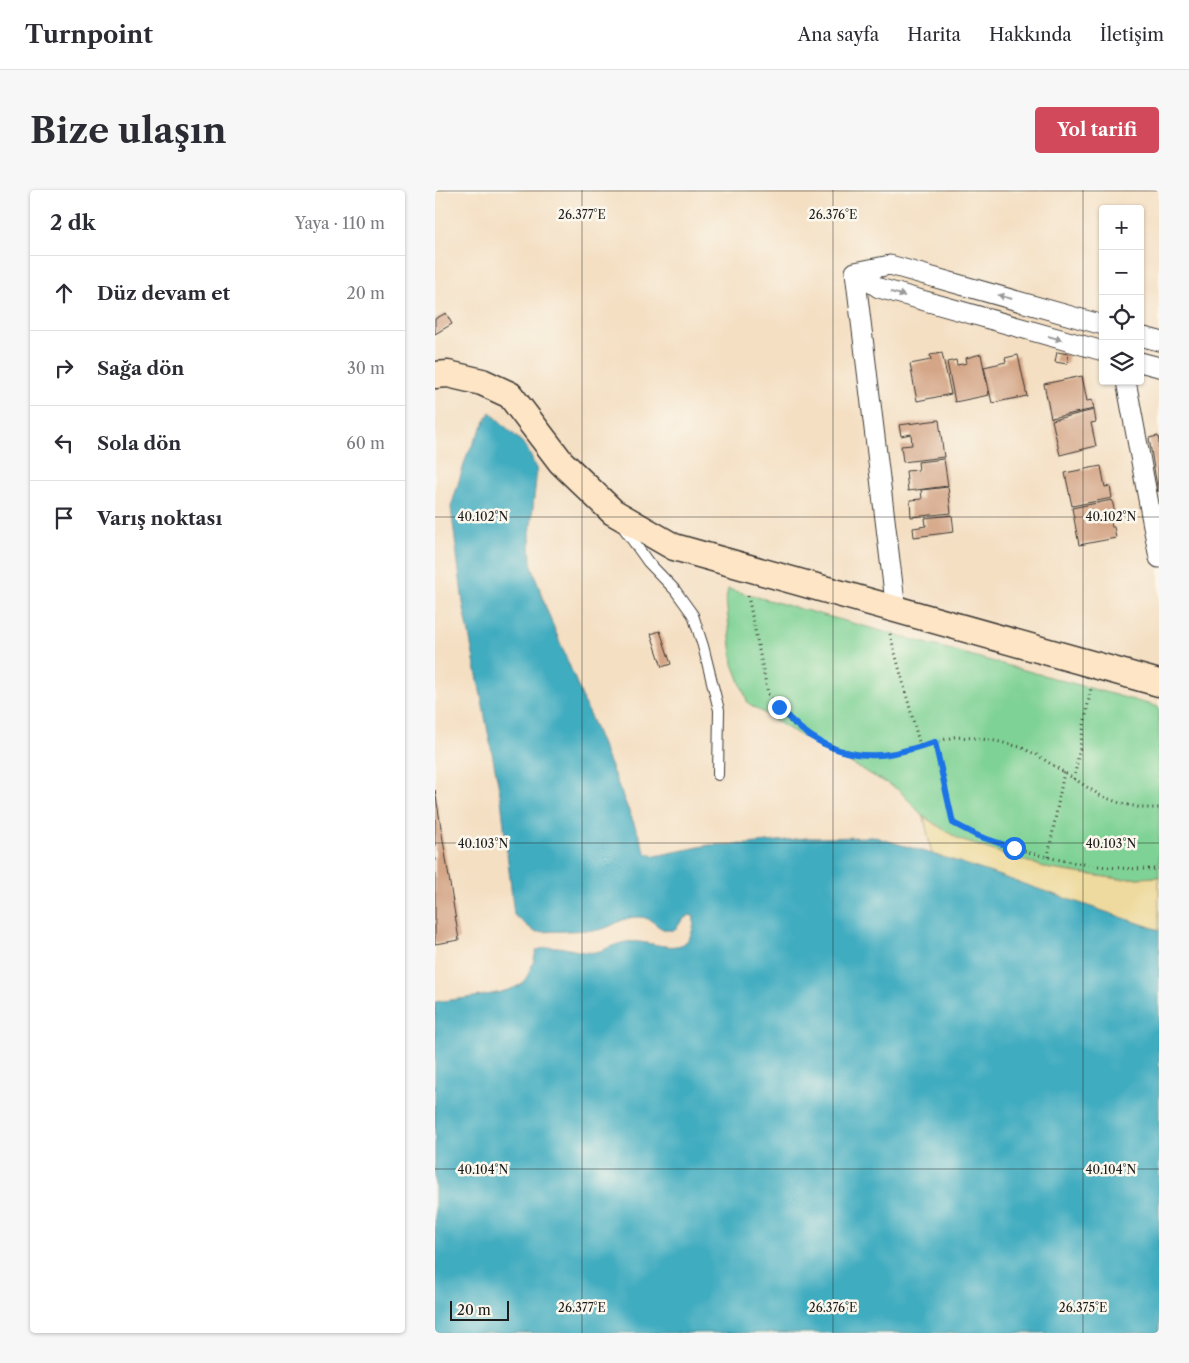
<!DOCTYPE html>
<html lang="tr">
<meta charset="utf-8">
<style>
body{margin:0;font-family:"Libre Caslon Text",serif;background:#f7f7f7;color:#2b2b33}
.controls{position:absolute;right:15px;top:15px;display:grid;overflow:hidden;border-radius:5px;box-shadow:0 1px 4px #0004}
.controls button{width:45px;height:45px;display:grid;place-items:center;padding:0;border:0;border-bottom:1px solid #e1e1e2;background:#fff;color:#2b2b33;font:25px sans-serif}
.scale{position:absolute;left:15px;bottom:12px;width:59px;box-sizing:border-box;padding-left:5px;border:2px solid #1c1c1c;border-top:0;font-size:14px;line-height:18px;white-space:nowrap;color:#1c1c1c;-webkit-text-stroke:4px #fbf7ec;paint-order:stroke}
.stop{position:absolute;width:15px;height:15px;margin:-11px;border:4px solid #1a73e8;border-radius:50%;background:#fff}
.stop.end{background:#1a73e8;border-color:#fff;box-shadow:0 1px 5px #0008}
.list{margin:0;padding:0;list-style:none}
h2{display:flex;justify-content:space-between;align-items:center;height:65px;margin:0;padding:0 20px;font-size:21px}
h2 small{font-size:16px;font-weight:400;color:#7c7c81}
.list li{display:grid;grid-template-columns:32px 1fr auto;gap:15px;align-items:center;box-sizing:border-box;height:75px;padding:0 20px;border-top:1px solid #e1e1e2}
.list b{display:block;font-size:19px;white-space:nowrap}
.list em{font-size:16px;font-style:normal;color:#7c7c81}
.icon{flex:none;width:28px;height:28px;fill:none;stroke:currentColor;stroke-width:2;stroke-linecap:round;stroke-linejoin:round}
.map{position:relative;flex:none;width:724px;height:1143px;overflow:hidden;border-radius:5px}
header{display:flex;align-items:center;gap:30px;box-sizing:border-box;height:70px;padding:0 25px;background:#fff;border-bottom:1px solid #e1e1e2}
header strong{font-size:24px}
nav{display:flex;gap:28px;margin-inline-start:auto;font-size:18px}
.intro{display:flex;align-items:center;justify-content:space-between;box-sizing:border-box;height:120px;padding:0 30px}
h1{margin:0;font-size:35px}
.button{padding:12px 22px;border-radius:5px;background:#d1495b;color:#fff;font-size:18px;font-weight:700}
main{display:flex;gap:30px;padding:0 30px}
aside{flex:1;background:#fff;border-radius:5px;box-shadow:0 1px 4px #0004}
.map>svg:first-child{display:block}
.green{fill:#7fd295;stroke:#4e7758}
.sand{fill:#eeda9e;stroke:#857b5d}
.water{fill:#41acc0;stroke:#2e646e}
.building{fill:#d4a586}
.lines{fill:none;stroke-linecap:round;stroke-linejoin:round}
.lane-casing{stroke:#3c3935;stroke-width:12}
.street-casing{stroke:#3c3935;stroke-width:21}
.secondary-casing{stroke:#3c3935;stroke-width:29}
.path{stroke:#3c3935;stroke-width:3;stroke-dasharray:1 4;stroke-linecap:butt}
.lane{stroke:#fff;stroke-width:10}
.street{stroke:#fff;stroke-width:19}
.secondary{stroke:#fde5c5;stroke-width:26}
.oneway{fill:#999}
.route{stroke:#1a73e8;stroke-width:6}
.ticks{fill:none;stroke:#1c1c1c;stroke-width:1;stroke-opacity:0.45}
.ticks-label{font-size:12px;text-anchor:middle;fill:#1c1c1c;stroke:#fbf7ec;stroke-width:5;stroke-linejoin:round;paint-order:stroke}
</style>
<header>
<strong>Turnpoint</strong>
<nav><a>Ana sayfa</a><a>Harita</a><a>Hakkında</a><a>İletişim</a></nav>
</header>
<div class="intro"><h1>Bize ulaşın</h1><a class="button">Yol tarifi</a></div>
<main>
<aside>
<h2>2 dk<small>Yaya · 110 m</small></h2>
<ul class="list">
<li><svg class="icon" aria-label="ahead" viewBox="0 0 24 24"><path d="M12 20V5M6 11l6-6 6 6"/></svg><div><b>Düz devam et</b></div><em>20 m</em></li>
<li><svg class="icon" aria-label="right" viewBox="0 0 24 24"><path d="M7 20v-9h11M14 6l5 5-5 5"/></svg><div><b>Sağa dön</b></div><em>30 m</em></li>
<li><svg class="icon" aria-label="left" viewBox="0 0 24 24"><path d="M17 20v-9H6M10 6l-5 5 5 5"/></svg><div><b>Sola dön</b></div><em>60 m</em></li>
<li><svg class="icon" aria-label="arrive" viewBox="0 0 24 24"><path d="M6 21V4h12l-3 4 3 4H6"/></svg><div><b>Varış noktası</b></div></li>
</ul>
</aside>
<div class="map">
<svg width="724" height="1143" viewBox="0 0 724 1143">
<rect width="100%" height="100%" fill="#fbf7ec"/>
<filter id="ink" filterUnits="userSpaceOnUse"><feTurbulence type="fractalNoise" baseFrequency=".02" numOctaves="2"/><feDisplacementMap in="SourceGraphic" scale="10" xChannelSelector="R" yChannelSelector="G"/><feConvolveMatrix kernelMatrix="1 2 1 2 8 2 1 2 1" color-interpolation-filters="sRGB"/></filter>
<filter id="wash" filterUnits="userSpaceOnUse"><feTurbulence type="fractalNoise" baseFrequency=".0096" numOctaves="4" result="noise"/><feDisplacementMap in="SourceGraphic" scale="20" xChannelSelector="R" yChannelSelector="G"/><feGaussianBlur stdDeviation="1.12" result="paint"/><feColorMatrix in="noise" values="0 0 0 0 0 0 0 0 0 0 0 0 0 0 0 0 0 1.4 0 .05"/><feComposite in="paint" operator="in"/></filter>
<g filter="url(#wash)">
<rect width="100%" height="100%" fill="#f4dfc3"/>
<path class="green" d="M293,399L724,517V687L684,689L615,679L525,650L489,627L464,600L349,536L313,513L298,474L291,410Z"/>
<path class="sand" d="M489,627L525,650L615,679L684,689L724,687V740L497,664Z"/>
<path class="water" d="M55,222L91,256L102,280L95,345L96,373L111,418L211,663L220,666L274,655L313,654L372,648L440,647L521,671L724,740V1143H0V812C19,809 75,805 87,793C95,785 99,771 101,761C118,752 133,760 150,762C165,765 176,754 191,752C219,748 258,776 259,727L255,725L248,729L240,740C221,743 221,727 204,727C187,726 178,738 163,740L100,742L79,725L66,609L28,413L16,317L32,265Z"/>
<g id="blocks">
<path class="building" d="M11,123L17,134L0,144V129Z
M622,162L634,164L632,174L620,172Z
M507,163L516,204L482,211L475,174L496,170L495,165Z
M546,164L554,205L520,212L512,172L521,170L522,175L532,173L531,168Z
M583,165L592,206L557,213L549,177L571,172L570,168Z
M647,186L652,211L657,210L659,219L616,228L609,194Z
M659,220L661,232L656,233L661,256L625,265L617,230Z
M504,230L509,267L468,272L466,256L477,255L476,244L466,246L464,235Z
M723,246L724,252L723,302L714,248Z
M509,269L513,296L473,301L471,281L484,280L483,272Z
M666,276L670,297L675,296L677,308L637,316L630,283Z
M513,297L516,323L476,327L475,310L487,309L486,300Z
M677,310L680,323L674,324L677,337H679L681,348L644,355L637,318Z
M517,325L519,342L479,347L478,338L491,336L490,328Z
M225,441L236,474L227,477L216,444Z
M0,600L24,750L0,754Z"/>
</g>
</g>
<g filter="url(#ink)">
<use href="#blocks" fill-opacity="0" stroke="#3c3935" stroke-width="1"/>
<g class="lines">
<g class="lane-casing">
<path id="lane" d="M188,337L213,372L240,400L258,425L268,456L284,520L283,585"/>
</g>
<g class="street-casing">
<path id="street" d="M420,82L461,420
M420,82L444,98L668,161
M420,82L455,75L668,135
M705,146L724,151
M705,172L724,177
M691,191L724,368"/>
</g>
<g class="secondary-casing">
<path id="secondary" d="M0,185L13,184L47,192L75,205L126,272L178,322L239,357L724,493"/>
</g>
<path class="path" d="M313,406L333,504L356,533L388,554L426,565H444L462,562L519,547L539,548L561,551L585,557L602,565L666,606L685,613L707,618H724
M455,444L485,556
M500,552L518,633C581,665 653,680 724,679
M639,589L656,498
M613,667L629,582"/>
<use href="#lane" class="lane"/>
<use href="#street" class="street"/>
<use href="#secondary" class="secondary"/>
</g>
<defs><path id="oneway-solid" d="M-6-.8H1V-3.2L6.5 0L1 3.2V.8H-6Z" transform="scale(1.25)"/></defs>
<g class="oneway">
<use href="#oneway-solid" transform="translate(463 104) rotate(16)"/>
<use href="#oneway-solid" transform="translate(570 107) rotate(-164)"/>
<use href="#oneway-solid" transform="translate(620 148) rotate(16)"/>
</g>
</g>
<g class="lines" filter="url(#ink)">
<path class="route" d="M344,517C369,547 403,568 444,565C463,564 482,557 500,552L518,633L543,646L579,658"/>
</g>
<path class="ticks" d="M147,0V1143M398,0V1143M648,0V1143M0,1H724M0,327H724M0,653H724M0,979H724"/>
<g class="ticks-label">
<text x="147" y="29">26.377°E</text>
<text x="398" y="29">26.376°E</text>
<text x="676" y="331">40.102°N</text>
<text x="48" y="331">40.102°N</text>
<text x="676" y="658">40.103°N</text>
<text x="48" y="658">40.103°N</text>
<text x="48" y="984">40.104°N</text>
<text x="676" y="984">40.104°N</text>
<text x="147" y="1122">26.377°E</text>
<text x="398" y="1122">26.376°E</text>
<text x="648" y="1122">26.375°E</text>
</g>
</svg>
<div class="controls">
<button>+</button>
<button>−</button>
<button><svg class="icon" aria-label="locate" viewBox="0 0 24 24"><circle cx="12" cy="12" r="6"/><path d="M12 2v4M12 18v4M2 12h4M18 12h4"/></svg></button>
<button><svg class="icon" aria-label="layers" viewBox="0 0 24 24"><path d="M12 4l9 5-9 5-9-5zM3 14l9 5 9-5"/></svg></button>
</div>
<div class="scale">20 m</div>
<div class="stop" style="left:579px;top:658px"></div>
<div class="stop end" style="left:344px;top:517px"></div>
</div>
</main>
